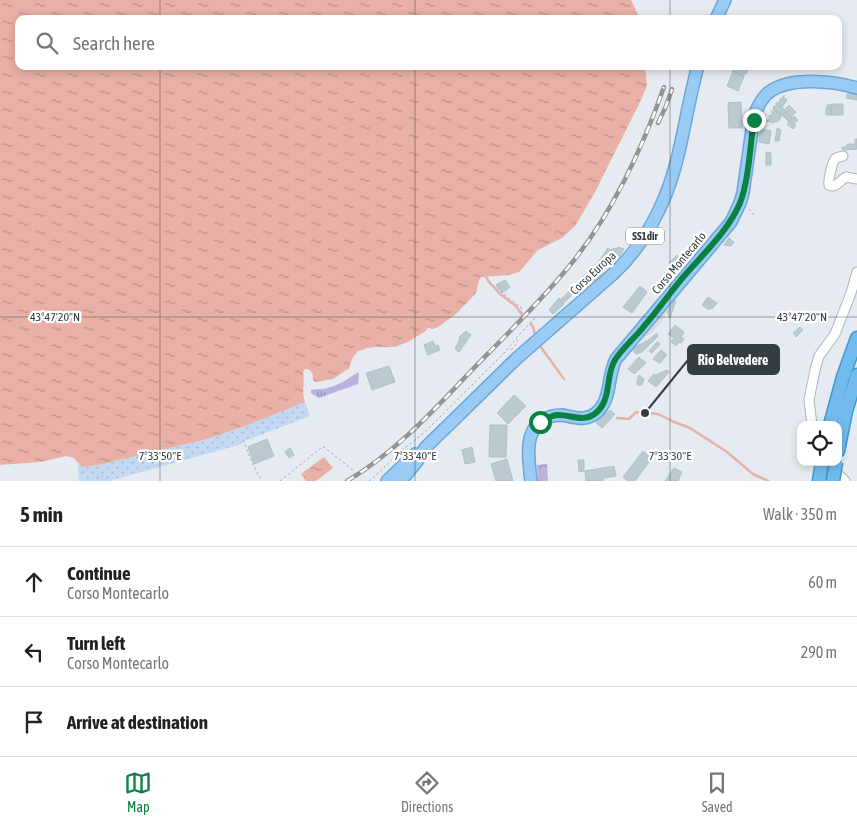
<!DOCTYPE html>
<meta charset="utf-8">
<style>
body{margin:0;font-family:"Asap Condensed",sans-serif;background:#f6f6f6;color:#222}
.controls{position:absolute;right:15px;bottom:15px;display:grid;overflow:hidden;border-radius:10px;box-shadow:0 2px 8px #0003}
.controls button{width:45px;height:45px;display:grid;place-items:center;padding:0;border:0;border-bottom:1px solid #e0e0e0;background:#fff;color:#222;font:25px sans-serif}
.stop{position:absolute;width:15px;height:15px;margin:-11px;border:4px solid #0b8043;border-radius:50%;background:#fff}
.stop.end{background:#0b8043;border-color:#fff;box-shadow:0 1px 5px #0008}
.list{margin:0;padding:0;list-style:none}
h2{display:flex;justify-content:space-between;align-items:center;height:65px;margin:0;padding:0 20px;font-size:21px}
h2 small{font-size:16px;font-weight:400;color:#767676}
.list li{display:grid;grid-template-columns:32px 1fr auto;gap:15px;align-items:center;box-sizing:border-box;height:70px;padding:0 20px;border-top:1px solid #e0e0e0}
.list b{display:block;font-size:19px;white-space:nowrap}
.list p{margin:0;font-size:16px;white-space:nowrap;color:#767676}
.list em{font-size:16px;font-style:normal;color:#767676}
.icon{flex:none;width:28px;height:28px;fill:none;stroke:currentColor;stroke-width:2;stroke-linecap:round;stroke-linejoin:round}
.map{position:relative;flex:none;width:857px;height:481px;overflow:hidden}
.search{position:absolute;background:#fff;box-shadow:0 2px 8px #0003;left:15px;right:15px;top:15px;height:55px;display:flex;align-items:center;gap:12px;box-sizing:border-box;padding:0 18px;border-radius:10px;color:#767676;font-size:19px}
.sheet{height:275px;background:#fff}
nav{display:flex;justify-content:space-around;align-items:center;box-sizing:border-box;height:70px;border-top:1px solid #e0e0e0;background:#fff;font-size:14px;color:#767676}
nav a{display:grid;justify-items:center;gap:2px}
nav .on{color:#0b8043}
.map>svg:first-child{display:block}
.grass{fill:url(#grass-tufts)}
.forest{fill:url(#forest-crowns)}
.sand{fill:url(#sand-dots)}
.parking{fill:#dadddf}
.water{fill:url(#water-ripples)}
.pier{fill:#e5ebf0}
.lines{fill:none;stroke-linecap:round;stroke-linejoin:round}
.stream{stroke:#e8b0a6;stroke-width:2.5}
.building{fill:#bbc9d1;stroke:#afc1cb}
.minor-casing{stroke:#abb6be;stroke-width:11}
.major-casing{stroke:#6ca7d7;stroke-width:14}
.highway-casing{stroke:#4299cd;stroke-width:15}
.path{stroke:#9bafbb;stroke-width:1;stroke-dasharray:2.5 2.5;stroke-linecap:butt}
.minor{stroke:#fff;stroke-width:9}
.major{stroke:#9acbf4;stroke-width:11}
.highway{stroke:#71bbef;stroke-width:12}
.rail-casing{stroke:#949494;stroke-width:4.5}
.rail{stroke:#fff;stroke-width:2.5;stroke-dasharray:8;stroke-linecap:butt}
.highway-bridge-casing{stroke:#4299cd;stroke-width:15;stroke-linecap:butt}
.highway-bridge{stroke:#71bbef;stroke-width:12}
.route{stroke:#0b8043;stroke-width:6}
.ticks{fill:none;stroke:#353d42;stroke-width:1;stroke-opacity:0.45}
.labels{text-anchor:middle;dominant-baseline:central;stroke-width:4.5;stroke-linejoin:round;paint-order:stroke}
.shield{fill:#fff;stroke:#72777b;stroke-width:1}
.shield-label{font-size:11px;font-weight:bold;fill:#353d42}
.street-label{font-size:12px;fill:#353d42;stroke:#fff}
.ticks-label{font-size:12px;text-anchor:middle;fill:#353d42;stroke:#fff;stroke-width:4.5;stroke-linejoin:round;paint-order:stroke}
.leader{fill:none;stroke:#353d42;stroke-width:2}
.callout-dot{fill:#353d42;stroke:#fff;stroke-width:2}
.callout{fill:#353d42;stroke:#353d42;stroke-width:2}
.callout-label{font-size:14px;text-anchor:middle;font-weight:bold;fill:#fff}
</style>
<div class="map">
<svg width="857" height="481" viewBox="0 0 857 481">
<defs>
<pattern id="grass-tufts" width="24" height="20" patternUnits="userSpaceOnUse" patternTransform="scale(1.25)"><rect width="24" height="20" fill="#bab1e1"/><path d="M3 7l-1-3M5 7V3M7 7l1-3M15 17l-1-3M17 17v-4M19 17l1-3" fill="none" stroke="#9891b8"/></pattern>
<pattern id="forest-crowns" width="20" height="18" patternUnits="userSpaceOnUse" patternTransform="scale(1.25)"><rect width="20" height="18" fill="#bab1e1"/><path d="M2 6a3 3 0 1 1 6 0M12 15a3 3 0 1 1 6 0" fill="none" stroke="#9891b8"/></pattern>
<pattern id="sand-dots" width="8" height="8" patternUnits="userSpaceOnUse" patternTransform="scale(1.25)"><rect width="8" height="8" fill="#c3d9f2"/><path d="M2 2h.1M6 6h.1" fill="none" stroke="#a8bbd1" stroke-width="1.8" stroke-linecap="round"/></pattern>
<pattern id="water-ripples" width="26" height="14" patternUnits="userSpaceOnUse" patternTransform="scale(1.25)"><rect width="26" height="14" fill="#e8b0a6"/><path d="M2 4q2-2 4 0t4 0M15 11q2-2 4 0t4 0" fill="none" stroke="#bd9089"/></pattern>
</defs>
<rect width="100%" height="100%" fill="#e5ebf0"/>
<path class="grass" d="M358,372L359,376L358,384L319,398L311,393V390C315,389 319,389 323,389C336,387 348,379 358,372Z"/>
<path class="forest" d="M547,464L548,481H538L537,465Z"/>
<path class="sand" d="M305,402L310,416L242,442V444L109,481H79L78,470V463C84,469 91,466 98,465L207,439L248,425Z"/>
<path class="parking" d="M671,302L664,318L653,332L638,342L637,341Z"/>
<path class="water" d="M0,0H631L640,19H19V66H645L647,86L640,102L594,194L575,226L562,238L538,250L519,272L509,275L481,277C477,283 478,290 475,295C469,304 446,325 436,328C432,330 432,329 428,328L426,331L408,342L395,347L366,348L353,357L349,369L345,371L333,379L316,382L313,380C313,374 313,372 308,369H305L303,372C305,382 301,393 305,402L248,425L207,439L98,465L82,467L74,458L66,456L40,462L0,465Z
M324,457L333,468L316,481H306L301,474Z"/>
<path class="pier" d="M476,293V297L470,304L458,316L438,330L432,332L429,331L428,333L409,344L396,350H374L360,353L355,358L351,370L349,369L353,357L358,351L374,347H395L408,342L426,331L428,328L432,329L437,328L456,314Z"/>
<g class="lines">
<path class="stream" d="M486,277L489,282L500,294L516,306L522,315
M531,324L533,327L535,334
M540,346L564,379
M617,418L629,419L636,412L658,414L674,422L690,428L727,452L753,474L768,481"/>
</g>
<path class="building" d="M735,66H745L749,68L746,74L745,73L744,76L733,71Z
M733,71L744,76L738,91L727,86Z
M851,91L857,92V100L846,98L848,92L851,93Z
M783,97L787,100L782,107L786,112L783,116L773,109Z
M741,102L742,128H729L728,103Z
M831,104H843V115H831Z
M789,105L796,112L791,117L784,110Z
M827,105H831V115H826V108H827Z
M774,110L782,115L778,122L774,121V123L768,121Z
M786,112L792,118L789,122L783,116Z
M794,116L798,120L794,124L796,126L793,129L787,124Z
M777,128L781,130L779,141H775Z
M761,129L771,131L769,144L759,142V134H760Z
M855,139H857V149L843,150L842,147H847V144H855Z
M766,152L771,153V165H766Z
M729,238L734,242L731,246L724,245Z
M618,247L624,249L619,257L611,250L614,248L616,249Z
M608,248L616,254L607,267L598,262Z
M677,255L680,258L672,266L669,263Z
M598,262L607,267L601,275L588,287L581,278Z
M505,280L510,287L502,293L496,285Z
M582,280L585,284L563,303L560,300Z
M640,286L647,292L632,313L623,307Z
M708,297L717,303L712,309L711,307L709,310L702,305Z
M559,298L564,304L553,314L549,310Z
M674,301H676L670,318L667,312Z
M675,325L684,332L681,337L684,339L681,343L679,342L676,346L671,342L674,338L668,334Z
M800,327L803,330L796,337L793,333Z
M466,331L471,335L459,352L455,349L459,341L460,336Z
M657,333L658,336L642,352L636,354L633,350L637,346L650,339Z
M433,341L435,346L438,345L440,350L428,355L424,345Z
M657,342L660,344L652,353L649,351Z
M709,344L714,345L713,353L707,352Z
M661,350L667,355L660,363L653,359Z
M639,357L646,363L634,374L628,369Z
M389,366L395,382L372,390L366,373Z
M667,370L669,372L656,387L648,381L654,374L656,375Z
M639,375L644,379L642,385H637V381Z
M514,395L526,406L508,424L497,413Z
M610,410L615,414L602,428L596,423L604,413L606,414Z
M490,425H507L506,457H489Z
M267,439L274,456L254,464L248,447Z
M472,447L475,462L465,464L462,450Z
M290,448L294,455L289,458L285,452Z
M643,451L652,458L635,481H628L623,477Z
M507,459L513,481H496L491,464Z
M578,460H584V471L579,472Z
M614,466L616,476L603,478V481H586L585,471Z
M674,468L682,472L678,481H665Z"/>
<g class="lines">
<g class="minor-casing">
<path id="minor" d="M843,156C840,157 837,157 835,159C832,163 828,180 829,185C836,189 840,180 846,177L857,179
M812,425L809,400L815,370L819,356L835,334L851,293L857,272
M833,469L845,481"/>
</g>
<g class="major-casing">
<path id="major" d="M716,19L725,0
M387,481L415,454
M401,481L418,460L425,448L516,359L613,274C637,252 654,224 666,194C682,154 686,108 698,66
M531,481C529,461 523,432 543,420C549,416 555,415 562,415C574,417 585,422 596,413C612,400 607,376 616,359L731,222L740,203L743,193L754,116C757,108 761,99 768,93C789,76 833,81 857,88"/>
</g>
<g class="highway-casing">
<path id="highway" d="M830,425L843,377L857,338
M838,451L846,411L857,375
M819,481L822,462"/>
</g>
<path class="path" d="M767,122C771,111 775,102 785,95
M749,209L755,216
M489,282L502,293L521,307V311L523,313
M516,338L535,318L537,320
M511,350L518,342
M243,440L253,465L262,481
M280,481L321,448L324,447L354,471
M363,481H364
M369,481L372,479L401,451L425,432L504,353L516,339L518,341"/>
<use href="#minor" class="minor"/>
<use href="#major" class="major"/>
<use href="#highway" class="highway"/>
<g class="rail-casing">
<path id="rail" d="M658,123L666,106L672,89
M347,481C395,453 434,410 472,370C504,337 537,305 566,270C611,217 641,152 664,87"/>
</g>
<use href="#rail" class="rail"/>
<g class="highway-bridge-casing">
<path id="highway-bridge" d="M833,481L836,462"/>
</g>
<use href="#highway-bridge" class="highway-bridge"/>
</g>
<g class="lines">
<path class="route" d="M540,422C545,419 550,416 557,415C571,414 584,424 597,412C612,398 605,376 615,360C623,347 636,337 645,325C659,309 671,291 685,275C705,252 728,231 740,203C749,180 750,145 754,120"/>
</g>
<path class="ticks" d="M160,0V19M415,0V19M670,0V19M160,66V481M415,66V481M670,66V481M0,317H857"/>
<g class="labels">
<rect class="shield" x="626" y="227.5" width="38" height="17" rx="4"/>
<g class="shield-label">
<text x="645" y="236">SS1dir</text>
</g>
<g class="street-label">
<text transform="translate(679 263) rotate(-50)">Corso Montecarlo</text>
<text transform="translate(593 273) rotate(-43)">Corso Europa</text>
</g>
</g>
<g class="ticks-label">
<text x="802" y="321">43°47'20"N</text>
<text x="55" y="321">43°47'20"N</text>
<text x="160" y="460">7°33'50"E</text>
<text x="415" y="460">7°33'40"E</text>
<text x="670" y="460">7°33'30"E</text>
</g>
<path class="leader" d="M645 413L688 360"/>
<circle class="callout-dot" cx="645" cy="413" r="5"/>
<rect class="callout" x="688" y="345" width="91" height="29" rx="5"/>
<g class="callout-label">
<text x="733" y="365">Rio Belvedere</text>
</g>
</svg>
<div class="controls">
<button><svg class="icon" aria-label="locate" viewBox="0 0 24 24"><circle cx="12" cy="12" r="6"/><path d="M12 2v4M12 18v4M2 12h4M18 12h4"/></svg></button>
</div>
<div class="stop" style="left:540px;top:422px"></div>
<div class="stop end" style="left:754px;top:120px"></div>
<div class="search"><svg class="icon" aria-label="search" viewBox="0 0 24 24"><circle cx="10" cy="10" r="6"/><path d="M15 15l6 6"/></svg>Search here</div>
</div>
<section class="sheet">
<h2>5 min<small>Walk · 350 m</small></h2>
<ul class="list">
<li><svg class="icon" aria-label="ahead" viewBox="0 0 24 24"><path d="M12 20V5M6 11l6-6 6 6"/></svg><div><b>Continue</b><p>Corso Montecarlo</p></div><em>60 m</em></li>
<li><svg class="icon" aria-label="left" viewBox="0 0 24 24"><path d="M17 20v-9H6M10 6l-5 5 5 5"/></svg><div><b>Turn left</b><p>Corso Montecarlo</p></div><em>290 m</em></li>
<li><svg class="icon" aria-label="arrive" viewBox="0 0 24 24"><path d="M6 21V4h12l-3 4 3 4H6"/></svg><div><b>Arrive at destination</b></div></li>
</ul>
</section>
<nav>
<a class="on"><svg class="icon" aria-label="map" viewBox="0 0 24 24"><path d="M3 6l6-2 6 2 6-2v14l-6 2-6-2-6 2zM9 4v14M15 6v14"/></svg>Map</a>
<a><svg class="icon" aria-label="directions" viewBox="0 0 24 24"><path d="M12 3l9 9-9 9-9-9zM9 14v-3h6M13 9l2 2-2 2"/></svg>Directions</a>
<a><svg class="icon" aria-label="saved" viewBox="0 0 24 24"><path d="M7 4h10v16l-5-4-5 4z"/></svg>Saved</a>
</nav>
